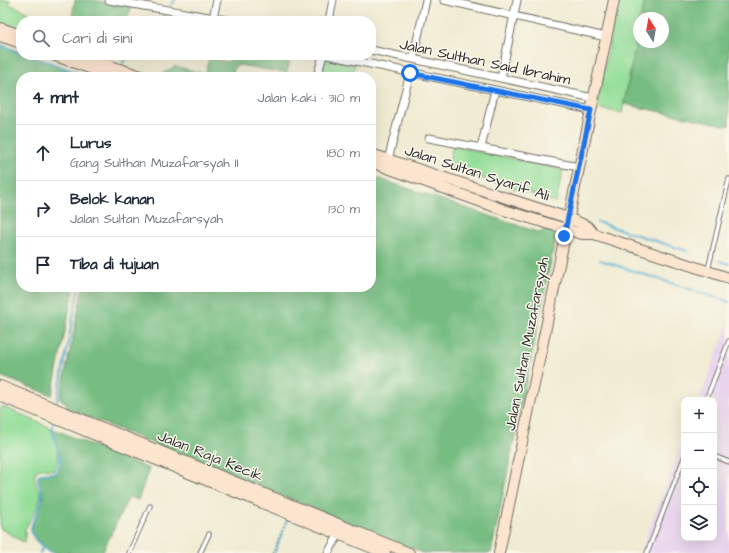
<!DOCTYPE html>
<html lang="id">
<meta charset="utf-8">
<style>
body{margin:0;font-family:"Architects Daughter",sans-serif;background:#f2f2f3;color:#1f2937}
.controls{position:absolute;right:12px;bottom:12px;display:grid;overflow:hidden;border-radius:8px;box-shadow:0 4px 16px #0002}
.controls button{width:36px;height:36px;display:grid;place-items:center;padding:0;border:0;border-bottom:1px solid #e0e1e3;background:#fff;color:#1f2937;font:20px sans-serif}
.compass{position:absolute;left:633px;top:12px;width:36px;height:36px;border-radius:50%;background:#fff;box-shadow:0 4px 16px #0002;rotate:349deg}
.stop{position:absolute;width:12px;height:12px;margin:-9px;border:3px solid #1a73e8;border-radius:50%;background:#fff}
.stop.end{background:#1a73e8;border-color:#fff;box-shadow:0 1px 4px #0008}
.list{margin:0;padding:0;list-style:none}
h2{display:flex;justify-content:space-between;align-items:center;height:52px;margin:0;padding:0 16px;font-size:17px}
h2 small{font-size:13px;font-weight:400;color:#747a83}
.list li{display:grid;grid-template-columns:26px 1fr auto;gap:12px;align-items:center;box-sizing:border-box;height:56px;padding:0 16px;border-top:1px solid #e0e1e3}
.list b{display:block;font-size:15px;white-space:nowrap}
.list p{margin:0;font-size:13px;white-space:nowrap;color:#747a83}
.list em{font-size:13px;font-style:normal;color:#747a83}
.icon{flex:none;width:22px;height:22px;fill:none;stroke:currentColor;stroke-width:2;stroke-linecap:round;stroke-linejoin:round}
.map{position:relative;flex:none;width:729px;height:553px;overflow:hidden}
.search{position:absolute;background:#fff;box-shadow:0 4px 16px #0002;left:16px;top:16px;width:360px;height:44px;display:flex;align-items:center;gap:10px;box-sizing:border-box;padding:0 14px;border-radius:16px;color:#747a83;font-size:15px}
.panel{position:absolute;background:#fff;box-shadow:0 4px 16px #0002;left:16px;top:72px;width:360px;height:220px;border-radius:16px}
.map>svg:first-child{display:block}
.built{fill:#e8d2ee}
.green{fill:#94de9a;stroke:#608462}
.forest{fill:#77bd82;stroke:#517456}
.lines{fill:none;stroke-linecap:round;stroke-linejoin:round}
.stream{stroke:#56aed3;stroke-width:2}
.lane-casing{stroke:#706e65;stroke-width:5.5}
.street-casing{stroke:#706e65;stroke-width:9}
.secondary-casing{stroke:#706e65;stroke-width:12}
.path{stroke:#706e65;stroke-width:1;stroke-dasharray:1 3;stroke-linecap:butt}
.lane{stroke:#fff;stroke-width:3.5}
.street{stroke:#fff;stroke-width:7}
.secondary{stroke:#fce5cf;stroke-width:10}
.route{stroke:#1a73e8;stroke-width:5}
.labels{text-anchor:middle;dominant-baseline:central;stroke-width:3;stroke-linejoin:round;paint-order:stroke}
.street-label{font-size:15px;fill:#2b2b2b;stroke:#fbf7ec}
</style>
<div class="map">
<svg width="729" height="553" viewBox="0 0 729 553">
<rect width="100%" height="100%" fill="#fbf7ec"/>
<filter id="ink" filterUnits="userSpaceOnUse"><feTurbulence type="fractalNoise" baseFrequency=".025" numOctaves="2"/><feDisplacementMap in="SourceGraphic" scale="8" xChannelSelector="R" yChannelSelector="G"/><feConvolveMatrix kernelMatrix="1 2 1 2 8 2 1 2 1" color-interpolation-filters="sRGB"/></filter>
<filter id="wash" filterUnits="userSpaceOnUse"><feTurbulence type="fractalNoise" baseFrequency=".012" numOctaves="4" result="noise"/><feDisplacementMap in="SourceGraphic" scale="16" xChannelSelector="R" yChannelSelector="G"/><feGaussianBlur stdDeviation="0.9" result="paint"/><feColorMatrix in="noise" values="0 0 0 0 0 0 0 0 0 0 0 0 0 0 0 0 0 1.4 0 .05"/><feComposite in="paint" operator="in"/></filter>
<g filter="url(#wash)">
<rect width="100%" height="100%" fill="#f0ebd2"/>
<path class="built" d="M729,322V553H640L684,438V538H714V400H699Z"/>
<path class="green" d="M0,0H10L9,4L27,12L34,21H21V32L0,23Z
M618,0H645L641,18H639V29L622,113L596,108Z
M325,58L355,64L352,77H320Z
M453,146L563,170L556,202L447,167Z
M2,406L51,428C54,441 63,460 54,470L40,469L36,471C32,481 38,485 41,494L38,506L25,529V543L0,528V409Z"/>
<path class="forest" d="M75,0H93L132,7L126,21H71Z
M645,0H729V126L624,104L639,29V42H663V18H641Z
M0,44L21,52V55H29L90,77H21V287H74L52,395L0,376Z
M231,55H291L287,73L239,65L234,67L233,77H157L175,66L205,74L209,58L229,62Z
M371,176L540,233L547,228L557,230L491,553H423L66,408L67,403L60,399L83,287H371Z
M51,428L149,469L138,500L129,497L102,553C87,553 70,553 56,553C46,552 30,539 31,528C32,518 41,508 43,497C43,489 37,484 38,477L40,474L56,473C66,460 56,443 51,428Z"/>
<g class="lines">
<path class="stream" d="M171,5L175,0
M158,21L165,15
M0,45L21,53
M28,55L89,77
M123,63L126,55
M597,222L687,251
M600,260L729,302
M720,261L729,264
M56,406L79,287
M43,546L54,553
M40,553L43,546L31,533C30,520 41,511 42,498C44,489 37,484 38,477L40,474L56,473C68,456 49,440 53,422
M274,553L288,519"/>
</g>
</g>
<g filter="url(#ink)">
<g class="lines">
<g class="lane-casing">
<path id="lane" d="M708,270L729,179
M706,400L729,341
M714,456L729,462
M129,553L150,506
M200,553L209,534
M647,553L684,458"/>
</g>
<g class="street-casing">
<path id="street" d="M109,0L232,21
M444,0L606,37
M213,18L217,0
M329,21L333,0
M371,50L593,98
M327,55L591,110
M413,59L426,0
M317,77L323,55
M501,78L517,0
M429,138L579,167
M481,148L495,90
M388,160L410,73
M328,553L339,534"/>
</g>
<g class="secondary-casing">
<path id="secondary" d="M0,28L21,35
M0,36L21,43
M53,55L115,77
M77,55L144,77
M371,154L568,218L587,226L594,234
M371,162L504,210L582,234H594L729,278
M0,386L409,553
M0,396L385,553
M499,553L614,0"/>
</g>
<path class="path" d="M273,553L285,522"/>
<use href="#lane" class="lane"/>
<use href="#street" class="street"/>
<use href="#secondary" class="secondary"/>
</g>
</g>
<g class="lines" filter="url(#ink)">
<path class="route" d="M410,73L591,110L564,236"/>
</g>
<g class="labels">
<g class="street-label">
<text transform="translate(485 62) rotate(12)">Jalan Sulthan Said Ibrahim</text>
<text transform="translate(477 173) rotate(18)">Jalan Sultan Syarif Ali</text>
<text transform="translate(527 344) rotate(-79)">Jalan Sultan Muzafarsyah</text>
<text transform="translate(210 456) rotate(22)">Jalan Raja Kecik</text>
</g>
</g>
</svg>
<div class="controls">
<button>+</button>
<button>−</button>
<button><svg class="icon" aria-label="locate" viewBox="0 0 24 24"><circle cx="12" cy="12" r="6"/><path d="M12 2v4M12 18v4M2 12h4M18 12h4"/></svg></button>
<button><svg class="icon" aria-label="layers" viewBox="0 0 24 24"><path d="M12 4l9 5-9 5-9-5zM3 14l9 5 9-5"/></svg></button>
</div>
<svg class="compass" viewBox="-18 -18 36 36"><path d="M0-13l5 13h-10z" fill="#e53935"/><path d="M0 13l5-13h-10z" fill="#747a83"/></svg>
<div class="stop" style="left:410px;top:73px"></div>
<div class="stop end" style="left:564px;top:236px"></div>
<div class="search"><svg class="icon" aria-label="search" viewBox="0 0 24 24"><circle cx="10" cy="10" r="6"/><path d="M15 15l6 6"/></svg>Cari di sini</div>
<section class="panel">
<h2>4 mnt<small>Jalan kaki · 310 m</small></h2>
<ul class="list">
<li><svg class="icon" aria-label="ahead" viewBox="0 0 24 24"><path d="M12 20V5M6 11l6-6 6 6"/></svg><div><b>Lurus</b><p>Gang Sulthan Muzafarsyah II</p></div><em>180 m</em></li>
<li><svg class="icon" aria-label="right" viewBox="0 0 24 24"><path d="M7 20v-9h11M14 6l5 5-5 5"/></svg><div><b>Belok kanan</b><p>Jalan Sultan Muzafarsyah</p></div><em>130 m</em></li>
<li><svg class="icon" aria-label="arrive" viewBox="0 0 24 24"><path d="M6 21V4h12l-3 4 3 4H6"/></svg><div><b>Tiba di tujuan</b></div></li>
</ul>
</section>
</div>
